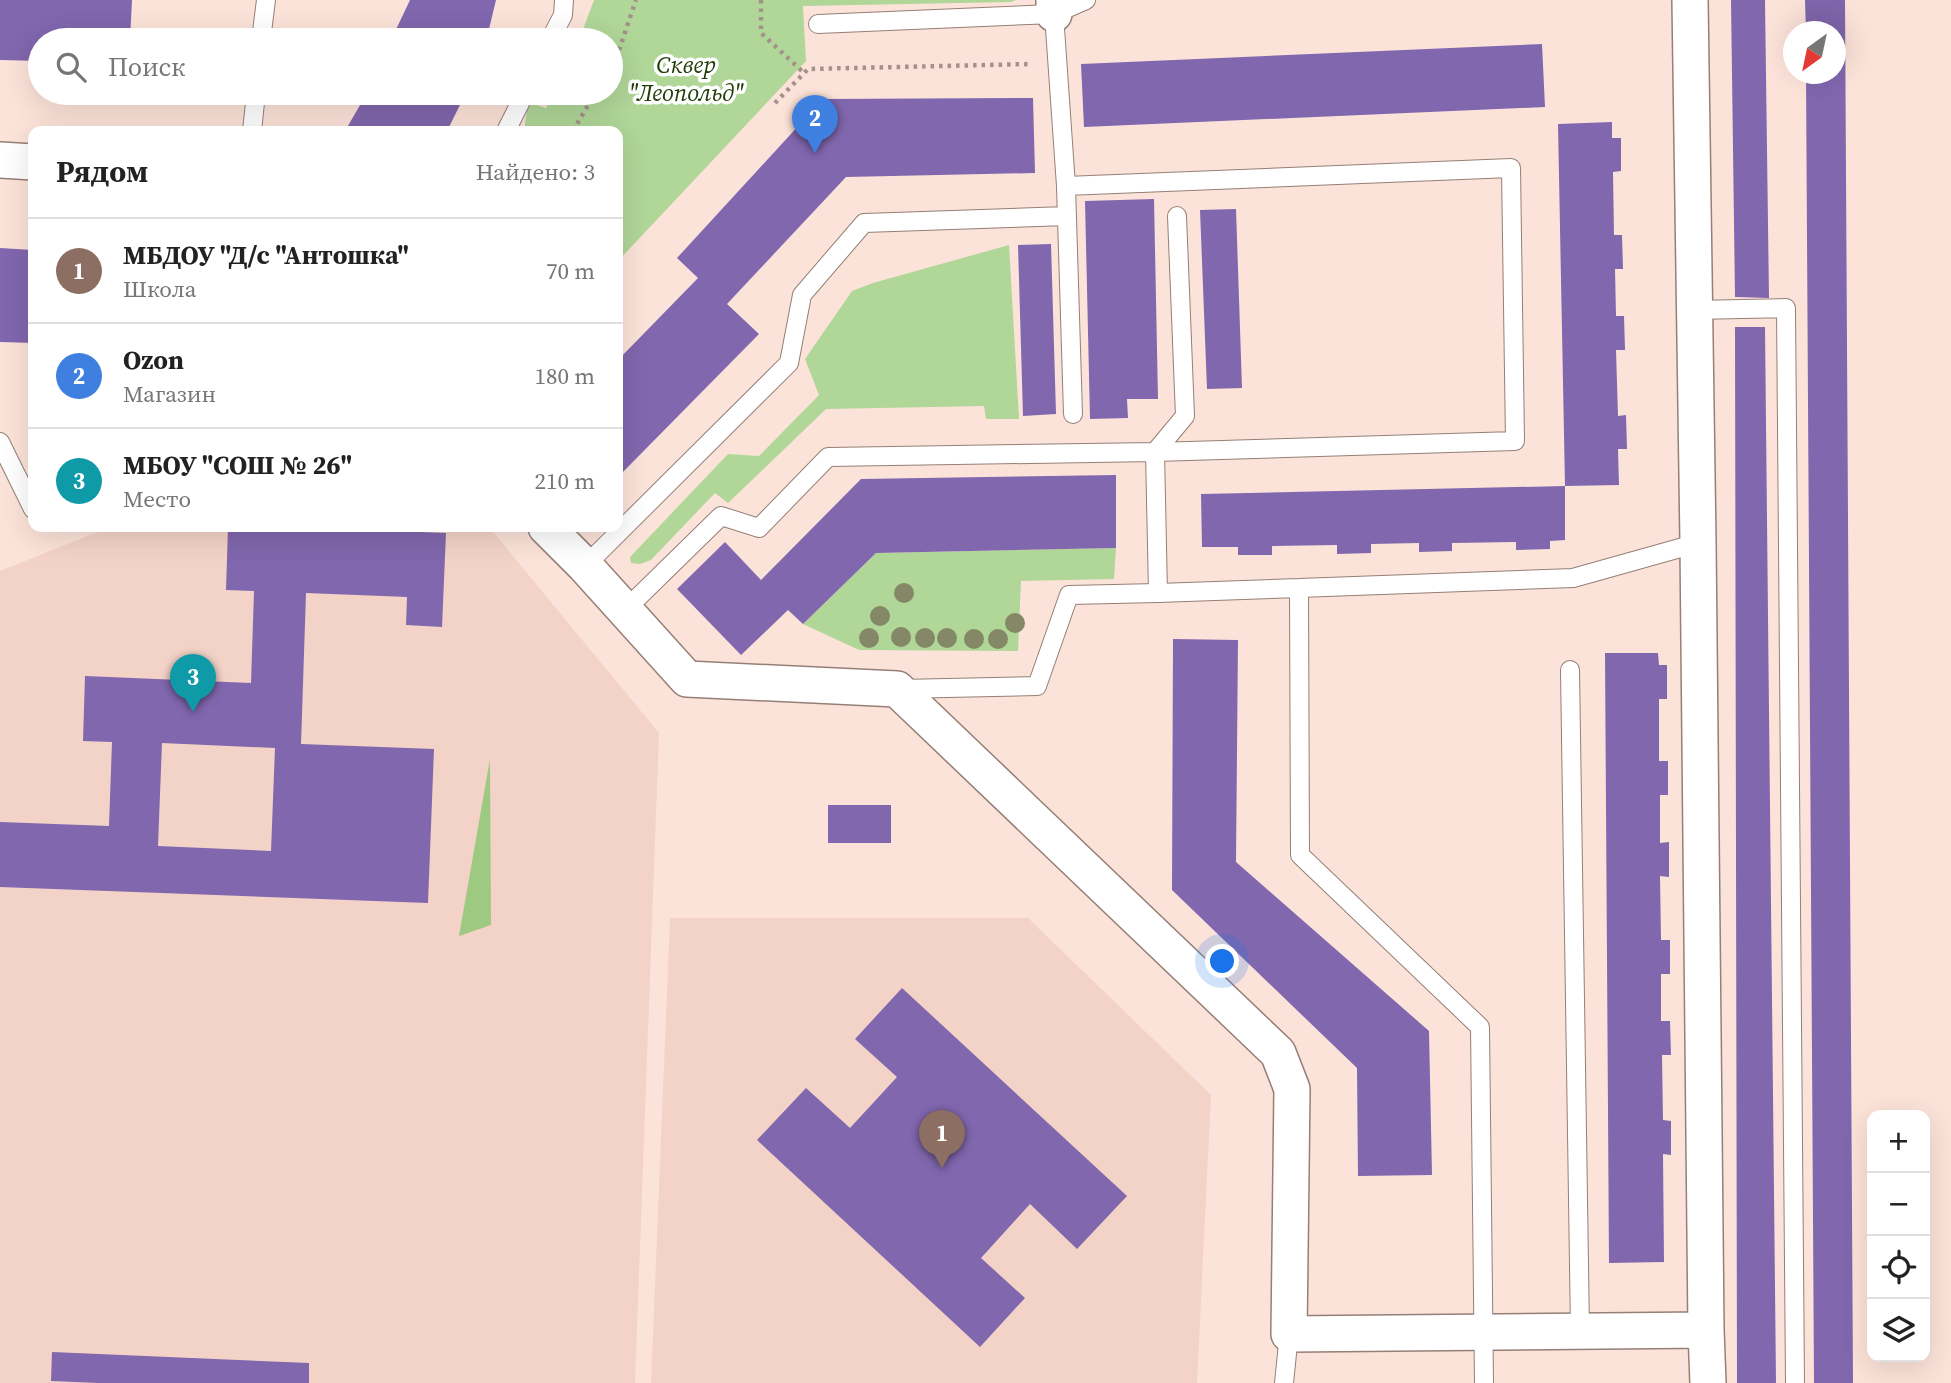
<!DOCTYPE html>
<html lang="ru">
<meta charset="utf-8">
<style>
body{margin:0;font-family:"Source Serif 4",serif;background:#f6f6f6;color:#222}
.controls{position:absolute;right:21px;bottom:21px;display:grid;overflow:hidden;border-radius:14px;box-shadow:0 7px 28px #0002}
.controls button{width:63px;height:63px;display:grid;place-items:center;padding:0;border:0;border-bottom:2px solid #e0e0e0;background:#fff;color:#222;font:35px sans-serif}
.compass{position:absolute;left:1783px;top:21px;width:63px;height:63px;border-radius:50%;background:#fff;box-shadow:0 7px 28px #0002;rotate:213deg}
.you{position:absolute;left:1223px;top:962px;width:24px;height:24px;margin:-18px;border:5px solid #fff;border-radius:50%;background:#1a73e8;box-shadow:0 0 0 10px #1a73e833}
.badge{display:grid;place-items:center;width:46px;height:46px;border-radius:50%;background:#db2777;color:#fff;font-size:23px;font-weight:700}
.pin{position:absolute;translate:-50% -58px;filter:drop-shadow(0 2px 4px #0008)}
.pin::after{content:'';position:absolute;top:37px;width:24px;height:21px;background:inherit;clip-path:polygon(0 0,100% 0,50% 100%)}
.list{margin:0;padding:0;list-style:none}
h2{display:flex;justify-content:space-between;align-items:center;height:91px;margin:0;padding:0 28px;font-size:30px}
h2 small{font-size:23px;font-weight:400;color:#767676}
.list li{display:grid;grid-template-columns:46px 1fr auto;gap:21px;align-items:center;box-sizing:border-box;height:105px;padding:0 28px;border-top:2px solid #e0e0e0}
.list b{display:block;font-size:26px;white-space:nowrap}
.list p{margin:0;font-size:23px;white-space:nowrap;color:#767676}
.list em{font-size:23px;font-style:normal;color:#767676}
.icon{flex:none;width:38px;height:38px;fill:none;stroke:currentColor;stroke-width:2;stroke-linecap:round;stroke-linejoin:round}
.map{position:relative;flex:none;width:1951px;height:1383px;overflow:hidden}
.search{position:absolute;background:#fff;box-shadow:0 7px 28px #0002;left:28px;top:28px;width:595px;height:77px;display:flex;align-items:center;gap:18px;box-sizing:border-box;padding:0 24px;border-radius:38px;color:#767676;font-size:26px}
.panel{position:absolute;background:#fff;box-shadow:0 7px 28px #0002;left:28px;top:126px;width:595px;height:406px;border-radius:14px}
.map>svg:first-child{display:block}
.built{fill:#f3d3c7}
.green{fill:#b0d698}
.forest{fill:#9dc980}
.building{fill:#8167ae;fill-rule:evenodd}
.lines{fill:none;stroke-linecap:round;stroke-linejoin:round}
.service-casing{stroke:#957f76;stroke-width:20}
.minor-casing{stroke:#957f76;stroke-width:38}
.path{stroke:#a4928a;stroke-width:4.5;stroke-dasharray:3.5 5;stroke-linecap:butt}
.service{stroke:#fff;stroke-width:18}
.minor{stroke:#fff;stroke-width:35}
.tree{fill:#848867}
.labels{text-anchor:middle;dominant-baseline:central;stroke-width:7;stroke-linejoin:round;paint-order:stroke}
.park-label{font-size:24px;font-style:italic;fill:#223e09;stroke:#fff}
</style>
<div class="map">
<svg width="1951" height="1383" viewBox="0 0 1951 1383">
<rect width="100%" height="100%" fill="#fce3d9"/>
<path class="built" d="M110,527H489L659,733L635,1383H0V571Z
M670,918H1028L1211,1095L1197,1383H651Z"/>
<path class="green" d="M594,0H1016L1011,2L803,6L806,61L618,261V131H524L527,110L531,103L546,108L554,93H611V40H579Z
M1009,245L1019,419H986L984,406L826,409L728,503L715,493L651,560L640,564L631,563L630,557L728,454L759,456L819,395L805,359L852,291L873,283Z
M1116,548L1114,579L1021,581L1018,651L859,650L803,624L876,553Z"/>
<path class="forest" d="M490,759L491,925L459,936Z"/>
<path class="building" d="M0,0H132L130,40H40V61L0,60Z
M410,0H496L489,29L496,33L492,40H391Z
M1731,0H1765L1769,298L1735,297Z
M1805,0H1845L1853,1383H1814L1806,74H1836V32H1806Z
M1542,44L1545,107L1084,127L1081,64Z
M367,93H466L447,131L440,127L438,131H345Z
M1033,98L1035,173L846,177L727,304L759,334L618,477V360L698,278L677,258L823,99Z
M1612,122V138H1621V171L1613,172L1614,235H1622L1623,269H1615L1616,316H1624L1625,350H1616L1618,416L1626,415L1627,449H1618L1619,485L1565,486L1558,124Z
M1154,199L1158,399H1127L1128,418L1090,419L1085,201Z
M1236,209L1242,388L1207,389L1200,210Z
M1051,244L1056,414L1023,416L1018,245Z
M0,248L33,250V343L0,342Z
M1735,327H1765L1776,1383H1737Z
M1116,475V548L876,553L803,624L788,610L741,655L677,589L725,542L761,580L861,479Z
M1565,486V540L1550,541V549L1516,550V542L1452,543V551L1419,552V543L1371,544V553L1337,554V545L1272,546V555H1238V547H1202L1201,494Z
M228,527H291L446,533L442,627L406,625L407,597L306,593L301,744L434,749L428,903L0,887V822L109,826L112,742L83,741L85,676L251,683L254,591L226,590ZM162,743L275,748L271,851L158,846Z
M1173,639L1238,640L1236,862L1429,1031L1432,1175L1358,1176L1357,1068L1172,890Z
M1605,653H1658L1659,665H1667V699H1659V761H1668V795H1660V843L1669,842V877L1660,876L1661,940H1670V974H1661V1021H1670L1671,1055H1662L1663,1120L1671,1121V1155L1663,1154L1664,1262L1609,1263Z
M828,805H891V843H828Z
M902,988L1127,1196L1077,1249L1030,1204L981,1258L1025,1298L980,1347L757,1140L806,1088L850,1128L897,1077L855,1039Z
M52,1352L309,1363V1383H98L51,1381Z"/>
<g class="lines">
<g class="service-casing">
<path id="service" d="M1054,14L1066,186L1073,414
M818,24L1054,14L1086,0
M261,40L266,0
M550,40L563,15L564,0
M252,131L256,93
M506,131L525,93
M1693,310L1786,308L1795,1383
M0,442L33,509
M585,566L789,363L802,295L864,223L1067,216
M1158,593L1299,588
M625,610L721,516L759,528L828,457L1155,452L1515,441L1511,168L1066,186
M1570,670L1580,1331
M900,689L1037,686L1069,595L1158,593L1155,452L1185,416L1177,216
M1284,1383L1289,1334
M1484,1383L1480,1027L1300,855L1299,588L1573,578L1698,543"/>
</g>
<g class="minor-casing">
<path id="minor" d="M1690,0L1698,543L1706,1330L1708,1383
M1054,14V0
M0,160L33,162
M546,527L585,566L687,679L897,689L1278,1053L1292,1089L1289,1334L1706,1330"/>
</g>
<path class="path" d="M761,0V33L804,73
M611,65L618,53L636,0
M775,103L808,69L1032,64
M573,131L595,93"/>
<use href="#service" class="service"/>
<use href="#minor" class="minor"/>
</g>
<g class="tree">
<circle cx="904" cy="593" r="10"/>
<circle cx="880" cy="616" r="10"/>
<circle cx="1015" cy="623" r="10"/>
<circle cx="901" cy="637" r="10"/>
<circle cx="869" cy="638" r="10"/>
<circle cx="925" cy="638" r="10"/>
<circle cx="947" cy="638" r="10"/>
<circle cx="974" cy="639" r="10"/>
<circle cx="998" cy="639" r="10"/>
</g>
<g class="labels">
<g class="park-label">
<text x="686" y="64">Сквер<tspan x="686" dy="28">"Леопольд"</tspan></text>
</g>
</g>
</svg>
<div class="controls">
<button>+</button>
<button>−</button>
<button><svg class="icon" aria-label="locate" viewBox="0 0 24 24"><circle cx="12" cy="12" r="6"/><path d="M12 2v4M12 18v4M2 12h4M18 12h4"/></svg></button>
<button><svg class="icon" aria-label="layers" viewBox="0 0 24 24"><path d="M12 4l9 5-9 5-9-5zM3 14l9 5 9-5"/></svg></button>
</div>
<svg class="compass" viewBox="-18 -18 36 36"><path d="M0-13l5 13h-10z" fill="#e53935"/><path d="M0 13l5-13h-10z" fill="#767676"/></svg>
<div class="you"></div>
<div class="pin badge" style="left:942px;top:1168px;background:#8d6e63">1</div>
<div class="pin badge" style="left:815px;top:153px;background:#3f7fe0">2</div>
<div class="pin badge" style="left:193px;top:712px;background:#0f9aa8">3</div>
<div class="search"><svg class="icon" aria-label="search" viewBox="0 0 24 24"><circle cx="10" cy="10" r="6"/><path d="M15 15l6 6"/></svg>Поиск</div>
<section class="panel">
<h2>Рядом<small>Найдено: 3</small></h2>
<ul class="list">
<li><span class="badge" style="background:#8d6e63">1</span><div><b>МБДОУ &quot;Д/с &quot;Антошка&quot;</b><p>Школа</p></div><em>70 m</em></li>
<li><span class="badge" style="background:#3f7fe0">2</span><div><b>Ozon</b><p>Магазин</p></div><em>180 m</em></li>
<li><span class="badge" style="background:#0f9aa8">3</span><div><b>МБОУ &quot;СОШ № 26&quot;</b><p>Место</p></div><em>210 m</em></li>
</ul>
</section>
</div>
